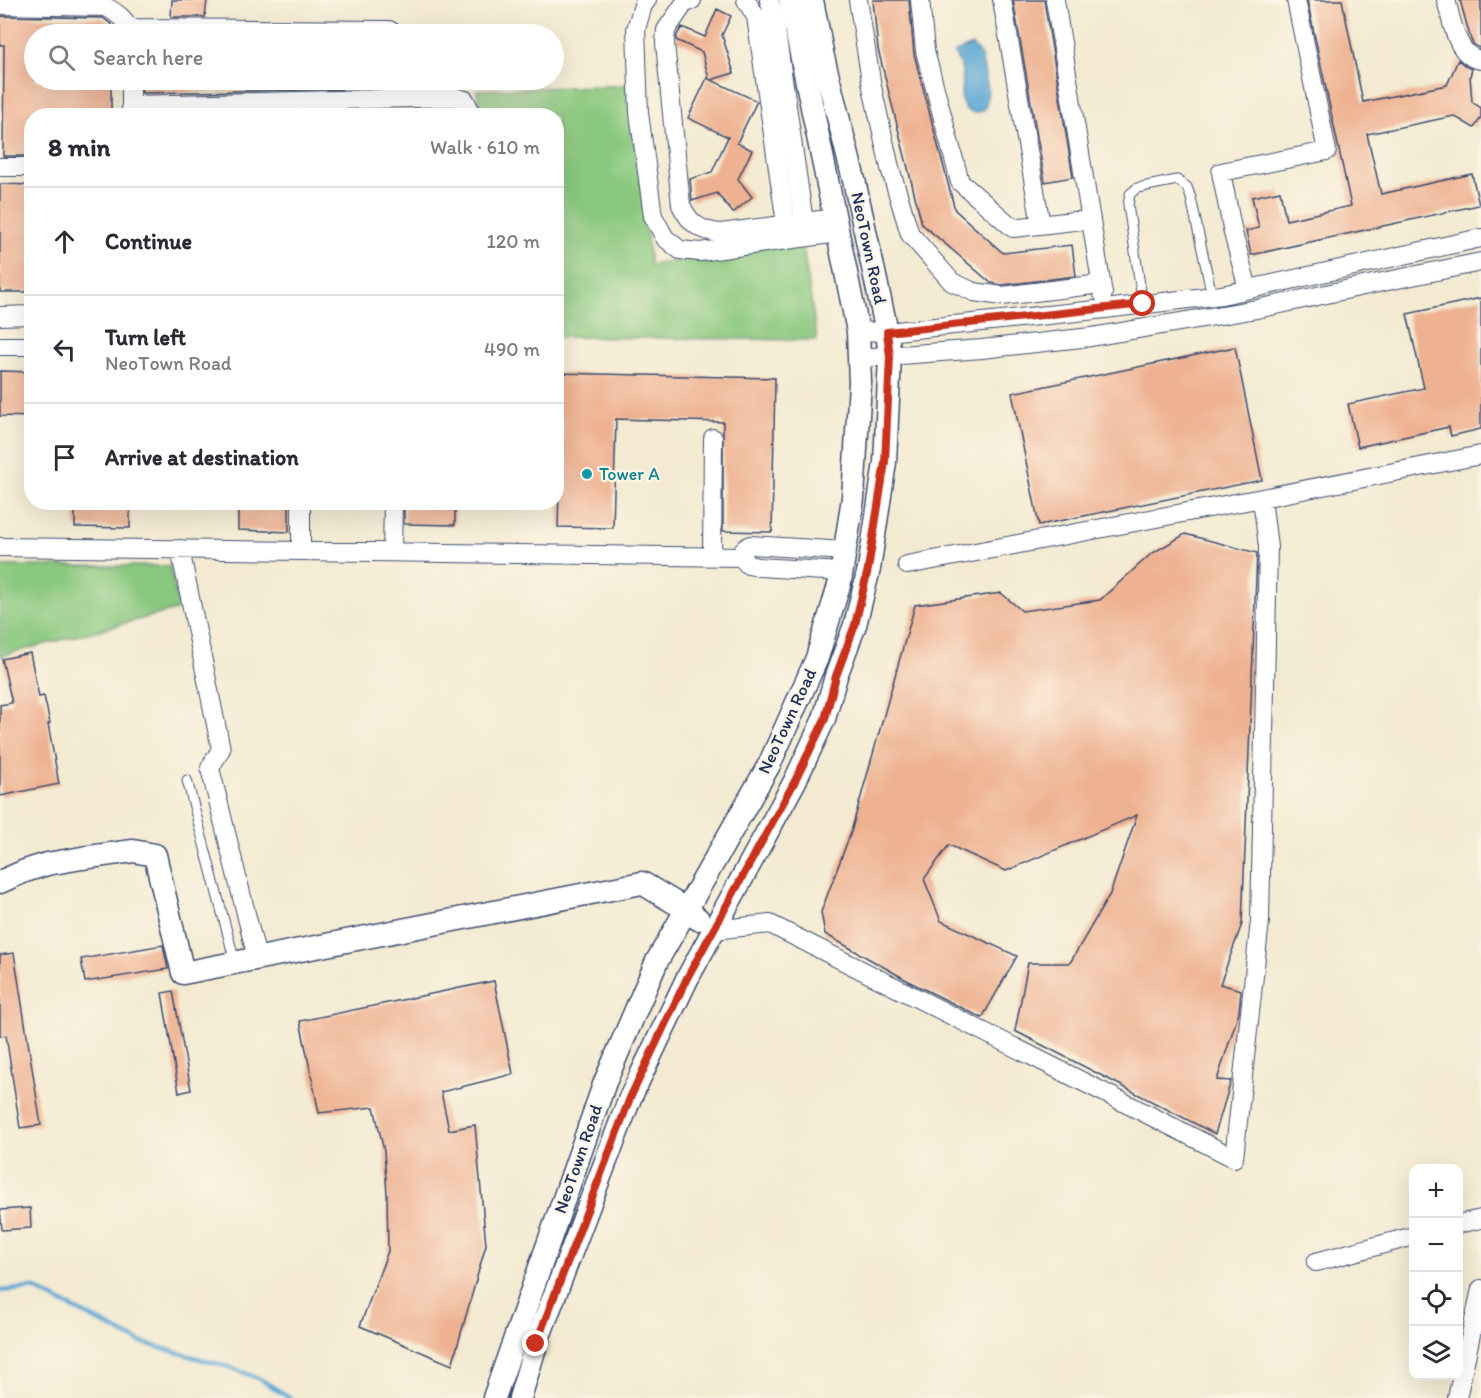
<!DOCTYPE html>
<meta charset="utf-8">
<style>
body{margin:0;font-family:Itim,sans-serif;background:#f7f7f7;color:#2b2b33}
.controls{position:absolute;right:18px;bottom:18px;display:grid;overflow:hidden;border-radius:12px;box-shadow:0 6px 24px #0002}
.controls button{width:54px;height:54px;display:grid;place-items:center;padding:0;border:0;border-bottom:2px solid #e1e1e2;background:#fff;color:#2b2b33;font:30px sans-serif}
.stop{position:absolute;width:18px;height:18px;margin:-14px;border:4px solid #c8321e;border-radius:50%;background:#fff}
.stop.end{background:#c8321e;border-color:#fff;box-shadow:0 2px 6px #0008}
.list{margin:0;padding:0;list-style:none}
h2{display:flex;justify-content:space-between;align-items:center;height:78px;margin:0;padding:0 24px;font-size:26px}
h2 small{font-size:20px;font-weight:400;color:#7c7c81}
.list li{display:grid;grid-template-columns:39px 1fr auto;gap:18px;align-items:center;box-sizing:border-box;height:108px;padding:0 24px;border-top:2px solid #e1e1e2}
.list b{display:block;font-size:22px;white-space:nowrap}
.list p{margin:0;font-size:20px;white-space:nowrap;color:#7c7c81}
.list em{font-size:20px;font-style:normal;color:#7c7c81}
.icon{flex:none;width:33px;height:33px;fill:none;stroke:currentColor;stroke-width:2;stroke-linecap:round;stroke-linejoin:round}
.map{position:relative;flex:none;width:1481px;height:1398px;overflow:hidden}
.search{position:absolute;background:#fff;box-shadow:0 6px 24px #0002;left:24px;top:24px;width:540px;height:66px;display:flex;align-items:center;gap:15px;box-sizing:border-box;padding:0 21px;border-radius:33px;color:#7c7c81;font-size:22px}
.panel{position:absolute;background:#fff;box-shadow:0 6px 24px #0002;left:24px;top:108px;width:540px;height:402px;border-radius:24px}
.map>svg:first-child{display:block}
.green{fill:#89c87e;stroke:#527c6e;stroke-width:1.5}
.water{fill:#5ba8d4;stroke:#3b6c99;stroke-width:1.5}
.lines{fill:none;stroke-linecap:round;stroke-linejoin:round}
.stream{stroke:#5ba8d4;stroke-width:4.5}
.building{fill:#eeb191}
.service-casing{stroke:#3b4b6f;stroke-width:11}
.minor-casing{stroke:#3b4b6f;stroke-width:20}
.tertiary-casing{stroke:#3b4b6f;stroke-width:25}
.service{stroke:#fff;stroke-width:9}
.minor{stroke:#fff;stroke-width:18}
.tertiary{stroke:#fff;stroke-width:22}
.route{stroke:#c8321e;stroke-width:8}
.culture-dot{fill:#0f9aa8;stroke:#fcf5e5;stroke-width:2}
.labels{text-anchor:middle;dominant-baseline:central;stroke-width:4.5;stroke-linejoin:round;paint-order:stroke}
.street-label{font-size:18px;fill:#1b2f5e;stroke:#fcf5e5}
.culture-label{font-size:18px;fill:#0d838f;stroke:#fcf5e5;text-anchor:start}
</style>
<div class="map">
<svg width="1481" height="1398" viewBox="0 0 1481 1398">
<rect width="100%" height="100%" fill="#fcf5e5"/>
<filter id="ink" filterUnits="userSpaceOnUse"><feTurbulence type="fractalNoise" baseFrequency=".0167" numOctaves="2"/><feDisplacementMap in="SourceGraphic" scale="12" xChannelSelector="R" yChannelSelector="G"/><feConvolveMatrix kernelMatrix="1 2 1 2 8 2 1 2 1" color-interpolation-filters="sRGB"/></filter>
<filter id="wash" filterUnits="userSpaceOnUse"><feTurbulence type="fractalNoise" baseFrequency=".008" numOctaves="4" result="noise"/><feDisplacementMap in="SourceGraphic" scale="24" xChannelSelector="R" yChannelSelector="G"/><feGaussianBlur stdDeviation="1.35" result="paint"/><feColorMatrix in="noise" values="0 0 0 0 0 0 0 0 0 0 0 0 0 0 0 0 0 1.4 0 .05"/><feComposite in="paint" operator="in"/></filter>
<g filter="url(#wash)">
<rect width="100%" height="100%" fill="#f3ead1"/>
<path class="green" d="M630,85L650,265L802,241L817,340L557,337L556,116L481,115L477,90Z
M0,566H170L179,609L0,656Z"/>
<path class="water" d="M972,45L981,56L988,89L986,106L983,110L974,113C954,108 964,86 962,71C961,65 956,59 954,53Z"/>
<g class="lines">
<path class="stream" d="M0,1291L33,1288L140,1342L229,1367L260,1379L290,1398"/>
</g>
<g id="blocks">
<path class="building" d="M172,0H207L205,17H171Z
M873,0H909L914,54L955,210L1003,253L1072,245L1076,276L1002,285L991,283L922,224L878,49Z
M1013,0H1044L1073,177L1045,182Z
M1307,0H1342L1363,102L1447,85L1458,60L1467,67L1472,69L1470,76L1472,102L1481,108V118L1474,128L1454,116L1367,134L1381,194L1472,174L1479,205L1251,255L1246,231L1259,228L1252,197L1280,191L1286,220L1351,206Z
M1460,0H1481V49L1474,45L1471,40Z
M717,9L731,16L722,35L734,73L711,80L757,101L737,143L752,150L738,179L752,197L733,213L717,193L692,201L690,179L712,172L728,137L688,118L707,78L709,79L702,52L676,40L677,35L682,27L705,37Z
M0,16L103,18L111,24L112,34H34V80H111V116H32V156H3L4,45H0Z
M142,80H342V89L142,93Z
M354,80H386V87L354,88Z
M0,184L32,185V292H0Z
M1481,298V429L1451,436L1449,427L1358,447L1348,404L1424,388L1407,314Z
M1235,347L1262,480L1039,525L1012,393Z
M0,371L32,372V417L0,416Z
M556,373L775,378L772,532L723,531V422L616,419L613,528L558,527L561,418H556Z
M75,502H130V528L75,527Z
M238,502H289V532L238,530Z
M404,502H455V525L404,524Z
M1185,534L1257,553L1242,924L1220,984L1241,990L1239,1012L1217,1080L1231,1081L1215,1134L1015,1031L1028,963H1070L1110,894L1137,815L1006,871L949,845L924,879L941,921L1017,956L982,1018L912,983L825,934L821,912L851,832L915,605L1001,593L1022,611L1100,600L1151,554Z
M30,653L39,697L44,696L50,723L48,724L59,784L0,796V705L12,703L2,659Z
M163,945L168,969L85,982L81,959Z
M14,953L41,1125L20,1128L6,1035L0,1036V955Z
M494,981L513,1074L441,1092L449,1130L475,1125L486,1245L452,1365L360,1326L388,1251L387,1194L384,1151L374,1107L319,1113L300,1021Z
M173,991L191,1090L179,1093L162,993Z
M30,1208L31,1228L2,1230L0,1210Z"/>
</g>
</g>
<g filter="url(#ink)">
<use href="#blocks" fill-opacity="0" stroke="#3b4b6f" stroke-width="1.5"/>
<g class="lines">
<g class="service-casing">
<path id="service" d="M1143,305L1128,205L1130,194L1137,188L1177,180L1187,187L1191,198L1212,296
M187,780L235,962"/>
</g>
<g class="minor-casing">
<path id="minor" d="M647,0L643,5L636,29L639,113L653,216L665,238L680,250L700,252L838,233
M692,0L684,4L666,30L665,43L681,205C690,224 700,231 721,233L835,218
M746,0L756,17L786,224
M769,0L774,17L804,222
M858,0L872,87L890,168L910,234L952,282L974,292L1002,296L1101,284
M920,0L925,51L960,182L1013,228L1091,219
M1002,0L1041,225
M1055,0L1103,294
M1446,0C1451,17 1455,48 1472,57C1472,58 1480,60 1481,60
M0,5L106,7C117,13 129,21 130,34
M130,28L389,30L396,34
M397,98V80
M132,105L454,97L465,100L470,110L471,116
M131,116V80
M0,167H32
M1248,289L1233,233L1221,172L1327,151L1296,0
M0,316L32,315
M858,331L887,332L1105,309L1222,295L1481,238
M0,346H32
M859,358L982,349L1091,337L1257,309L1368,285L1481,262
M0,547L741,557
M180,549L221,749L210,768L257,958
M301,551V502
M392,552L393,502
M712,557L713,438
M907,565L1262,498L1481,455
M841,572L759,567L748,565L741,557L744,549L750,545L845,551
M713,930L770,924L1234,1158L1260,921L1268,547L1262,498
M1458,1224L1481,1219
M1316,1262L1414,1236
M1457,1398L1481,1289"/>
</g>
<g class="tertiary-casing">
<path id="tertiary" d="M0,882L25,871L47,864L82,858L133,851L155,855L183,973L642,883L687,910L698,919
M494,1398L605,1082L657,961L769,765L817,658L840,582L853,498L860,383L858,331L790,0
M520,1398L536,1344L630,1098L687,979L795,781L824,719L836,676L855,625L869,569L885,462L890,357L887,332L854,180L823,57L812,0"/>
</g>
<use href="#service" class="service"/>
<use href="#minor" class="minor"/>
<use href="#tertiary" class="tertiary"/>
</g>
</g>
<g class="lines" filter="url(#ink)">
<path class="route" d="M536,1344L630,1098L687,978L795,781L825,719L836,676L855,625L868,569L885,462L890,357L887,332L1143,304"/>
</g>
<circle class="culture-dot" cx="587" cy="474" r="6"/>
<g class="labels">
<g class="street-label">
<text transform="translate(869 248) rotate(78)">NeoTown Road</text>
<text transform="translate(787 721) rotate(-65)">NeoTown Road</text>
<text transform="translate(578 1159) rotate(-71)">NeoTown Road</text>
</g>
<g class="culture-label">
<text x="599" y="474">Tower A</text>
</g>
</g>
</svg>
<div class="controls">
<button>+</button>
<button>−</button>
<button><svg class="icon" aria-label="locate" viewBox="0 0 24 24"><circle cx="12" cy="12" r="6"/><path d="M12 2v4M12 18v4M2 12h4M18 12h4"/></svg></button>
<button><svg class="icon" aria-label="layers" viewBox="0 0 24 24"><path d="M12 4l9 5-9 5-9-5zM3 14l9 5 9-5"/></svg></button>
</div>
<div class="stop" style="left:1143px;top:304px"></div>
<div class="stop end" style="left:536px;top:1344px"></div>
<div class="search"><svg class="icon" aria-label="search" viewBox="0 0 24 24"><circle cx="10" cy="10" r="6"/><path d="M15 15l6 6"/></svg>Search here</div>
<section class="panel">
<h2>8 min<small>Walk · 610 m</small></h2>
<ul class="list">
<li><svg class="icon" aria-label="ahead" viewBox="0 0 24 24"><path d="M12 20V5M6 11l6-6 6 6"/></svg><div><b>Continue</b></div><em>120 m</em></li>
<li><svg class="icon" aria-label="left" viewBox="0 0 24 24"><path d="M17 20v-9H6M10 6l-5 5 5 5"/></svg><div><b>Turn left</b><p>NeoTown Road</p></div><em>490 m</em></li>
<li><svg class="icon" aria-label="arrive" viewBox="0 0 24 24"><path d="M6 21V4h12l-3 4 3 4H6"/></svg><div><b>Arrive at destination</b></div></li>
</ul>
</section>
</div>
